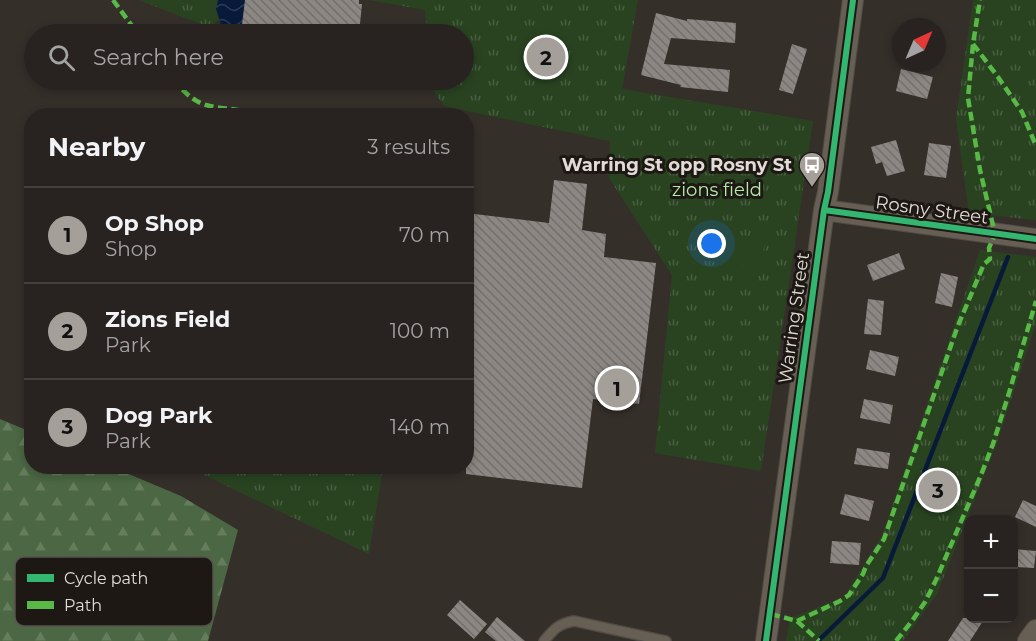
<!DOCTYPE html>
<meta charset="utf-8">
<style>
body{margin:0;font-family:Montserrat,sans-serif;background:#342f2d;color:#f1f3f6}
.controls{position:absolute;right:18px;bottom:18px;display:grid;overflow:hidden;border-radius:12px;box-shadow:0 3px 9px #0003}
.controls button{width:54px;height:54px;display:grid;place-items:center;padding:0;border:0;border-bottom:2px solid #44403e;background:#282320;color:#f1f3f6;font:30px sans-serif}
.compass{position:absolute;left:892px;top:18px;width:54px;height:54px;border-radius:50%;background:#282320;box-shadow:0 3px 9px #0003;rotate:44deg}
.you{position:absolute;left:712px;top:244px;width:21px;height:21px;margin:-15px;border:4px solid #fff;border-radius:50%;background:#1a73e8;box-shadow:0 0 0 9px #1a73e833}
.badge{display:grid;place-items:center;width:39px;height:39px;border-radius:50%;background:#a59f9a;color:#111;font-size:20px;font-weight:700}
.pin{position:absolute;translate:-50% -50%;border:3px solid #fff;box-shadow:0 2px 6px #0006}
.list{margin:0;padding:0;list-style:none}
h2{display:flex;justify-content:space-between;align-items:center;height:78px;margin:0;padding:0 24px;font-size:26px}
h2 small{font-size:20px;font-weight:400;color:#a5a4a5}
.list li{display:grid;grid-template-columns:39px 1fr auto;gap:18px;align-items:center;box-sizing:border-box;height:96px;padding:0 24px;border-top:2px solid #44403e}
.list b{display:block;font-size:22px;white-space:nowrap}
.list p{margin:0;font-size:20px;white-space:nowrap;color:#a5a4a5}
.list em{font-size:20px;font-style:normal;color:#a5a4a5}
.icon{flex:none;width:33px;height:33px;fill:none;stroke:currentColor;stroke-width:2;stroke-linecap:round;stroke-linejoin:round}
.map{position:relative;flex:none;width:1036px;height:641px;overflow:hidden}
.search{position:absolute;background:#282320;box-shadow:0 3px 9px #0003;left:24px;top:24px;width:450px;height:66px;display:flex;align-items:center;gap:15px;box-sizing:border-box;padding:0 21px;border-radius:33px;color:#a5a4a5;font-size:22px}
.panel{position:absolute;background:#282320;box-shadow:0 3px 9px #0003;left:24px;top:108px;width:450px;height:366px;border-radius:24px}
.map>svg:first-child{display:block}
.grass{fill:url(#grass-tufts)}
.forest{fill:url(#forest-firs)}
.pitch{fill:#294321}
.water{fill:url(#water-waves)}
.lines{fill:none;stroke-linecap:round;stroke-linejoin:round}
.stream{stroke:#081a3a;stroke-width:4.5}
.building{fill:url(#building-back-hatch)}
.service-casing{stroke:#504b46;stroke-width:12}
.minor-casing{stroke:#504b46;stroke-width:22}
.service{stroke:#675f54;stroke-width:9}
.minor{stroke:#675f54;stroke-width:20}
.quiet{stroke:#58b947;stroke-width:4.5;stroke-dasharray:9 4.5;stroke-linecap:butt}
.cycleway-casing{stroke:#1d1814;stroke-width:10}
.cycleway{stroke:#33b770;stroke-width:6}
.labels{text-anchor:middle;dominant-baseline:central;stroke-width:6;stroke-linejoin:round;paint-order:stroke}
.poi-label{font-size:18px;font-weight:bold;fill:#e2dbd6;stroke:#1d1814;text-anchor:end}
.park-label{font-size:18px;fill:#b4eaa8;stroke:#1d1814}
.street-label{font-size:18px;fill:#e2dbd6;stroke:#1d1814}
.key{fill:#1d1814;stroke:#58524e;stroke-width:1.5}
.key-label{font-size:16px;fill:#e2dbd6}
</style>
<div class="map">
<svg width="1036" height="641" viewBox="0 0 1036 641">
<defs>
<pattern id="grass-tufts" width="24" height="20" patternUnits="userSpaceOnUse" patternTransform="scale(1.5)"><rect width="24" height="20" fill="#294321"/><path d="M3 7l-1-3M5 7V3M7 7l1-3M15 17l-1-3M17 17v-4M19 17l1-3" fill="none" stroke="#485e40"/></pattern>
<pattern id="forest-firs" width="22" height="20" patternUnits="userSpaceOnUse" patternTransform="scale(1.5)"><rect width="22" height="20" fill="#4b6743"/><path d="M5 1l3.5 6h-7zM16 11l3.5 6h-7z" fill="#657c5d"/></pattern>
<pattern id="water-waves" width="16" height="10" patternUnits="userSpaceOnUse" patternTransform="scale(1.5)"><rect width="16" height="10" fill="#081a3a"/><path d="M0 5q4-4 8 0t8 0" fill="none" stroke="#2c3b56"/></pattern>
<pattern id="building-back-hatch" width="6" height="6" patternUnits="userSpaceOnUse" patternTransform="scale(1.5)"><rect width="6" height="6" fill="#8c8783"/><path d="M-1 5l2 2M0 0l6 6M5-1l2 2" fill="none" stroke="#736f6c"/></pattern>
</defs>
<rect width="100%" height="100%" fill="#352f2a"/>
<path class="grass" d="M139,0H234L211,28Z
M368,0H638L622,89L813,121L761,471L655,453L672,275L609,178L610,141L444,106L431,87V80H464V34H427L425,10Z
M973,0H1036V220L969,213L956,119Z
M980,250L1036,257V324L996,445L937,594L903,641H786L790,618L844,597L882,536Z
M205,466L383,467L369,554L204,475Z"/>
<path class="forest" d="M0,419L31,432L32,466L112,467L181,496L238,530L208,641H0Z"/>
<path class="pitch" d="M704,232L765,239L761,268L701,260Z"/>
<path class="water" d="M218,0H248L245,34H224L216,9Z"/>
<g class="lines">
<path class="stream" d="M818,641L883,578L1008,257"/>
</g>
<path class="building" d="M245,0H359V4H362L359,34H250L241,33Z
M656,13L687,21V19L736,23L735,43L671,38L664,64L730,70L728,92L680,87L681,85L641,75Z
M792,44L807,49L793,94L779,90Z
M901,69L933,77L927,99L896,91Z
M896,140L905,171L887,176L882,162L876,164L871,147Z
M929,143L951,146L946,178L924,175Z
M554,180L587,184L582,230L606,234L604,257L656,263L639,404L593,399L582,488L466,474V213L549,223Z
M899,253L905,269L873,281L867,265Z
M941,273L958,277L952,307L935,303Z
M868,299L884,301L881,335L864,334Z
M870,350L899,357L895,376L866,369Z
M864,399L893,405L890,424L860,418Z
M857,448L890,453L888,469L854,464Z
M845,494L874,501L869,521L840,514Z
M1023,500L1036,506V527L1015,517Z
M832,541L861,543L859,565L830,563Z
M1014,549L1036,551L1034,568L1014,567Z
M460,600L487,624L474,639L447,615Z
M497,617L525,641H496L485,632Z
M963,618H985L970,641H948Z"/>
<g class="lines">
<g class="service-casing">
<path id="service" d="M544,641C554,629 558,624 574,621L666,641"/>
</g>
<g class="minor-casing">
<path id="minor" d="M824,210L1036,239
M766,641L824,210L828,192L853,0
M1028,641L1036,630"/>
</g>
<use href="#service" class="service"/>
<use href="#minor" class="minor"/>
<path class="quiet" d="M113,0L138,34
M973,44L998,77L1022,112L1036,146
M173,80C182,89 190,99 203,104C220,110 239,107 256,116
M771,614L797,621L819,641
M797,621L840,601L849,595L863,574L866,566L884,539L957,328L978,278L984,264L990,259L989,248L995,234L980,170L968,98L973,44L980,0
M896,641L912,621L925,602L936,580L981,475L993,444L1009,393L1036,301"/>
<g class="cycleway-casing">
<path id="cycleway" d="M824,210L1036,239
M766,641L824,210L828,192L853,0"/>
</g>
<use href="#cycleway" class="cycleway"/>
</g>
<defs>
<g id="bus-pin" transform="scale(1.35)"><path d="M0 17L-7.5 6A9.5 9.5 0 1 1 7.5 6Z" fill="#a59f9a" stroke="#1d1814"/><path d="M-5-6H5V4H4V6H2V4H-2V6H-4V4H-5ZM-3.5-4V0h7V-4ZM-3.5 1.2v1.5H-2V1.2ZM2 1.2v1.5H3.5V1.2Z" fill="#fff"/></g>
</defs>
<g fill-rule="evenodd">
<use href="#bus-pin" x="812" y="165"/>
</g>
<g class="labels">
<g class="poi-label">
<text x="792" y="165">Warring St opp Rosny St</text>
</g>
<g class="park-label">
<text x="717" y="190">zions field</text>
</g>
<g class="street-label">
<text transform="translate(932 210) rotate(8)">Rosny Street</text>
<text transform="translate(794 318) rotate(-82)">Warring Street</text>
</g>
</g>
<rect x="15" y="557" width="198" height="69" rx="9" class="key"/>
<rect x="27" y="574" width="27" height="8" fill="#33b770"/>
<rect x="27" y="601" width="27" height="8" fill="#58b947"/>
<g class="key-label">
<text x="64" y="584">Cycle path</text>
<text x="64" y="611">Path</text>
</g>
</svg>
<div class="controls">
<button>+</button>
<button>−</button>
</div>
<svg class="compass" viewBox="-18 -18 36 36"><path d="M0-13l5 13h-10z" fill="#e53935"/><path d="M0 13l5-13h-10z" fill="#a5a4a5"/></svg>
<div class="you"></div>
<div class="pin badge" style="left:617px;top:388px">1</div>
<div class="pin badge" style="left:546px;top:57px">2</div>
<div class="pin badge" style="left:938px;top:490px">3</div>
<div class="search"><svg class="icon" aria-label="search" viewBox="0 0 24 24"><circle cx="10" cy="10" r="6"/><path d="M15 15l6 6"/></svg>Search here</div>
<section class="panel">
<h2>Nearby<small>3 results</small></h2>
<ul class="list">
<li><span class="badge">1</span><div><b>Op Shop</b><p>Shop</p></div><em>70 m</em></li>
<li><span class="badge">2</span><div><b>Zions Field</b><p>Park</p></div><em>100 m</em></li>
<li><span class="badge">3</span><div><b>Dog Park</b><p>Park</p></div><em>140 m</em></li>
</ul>
</section>
</div>
